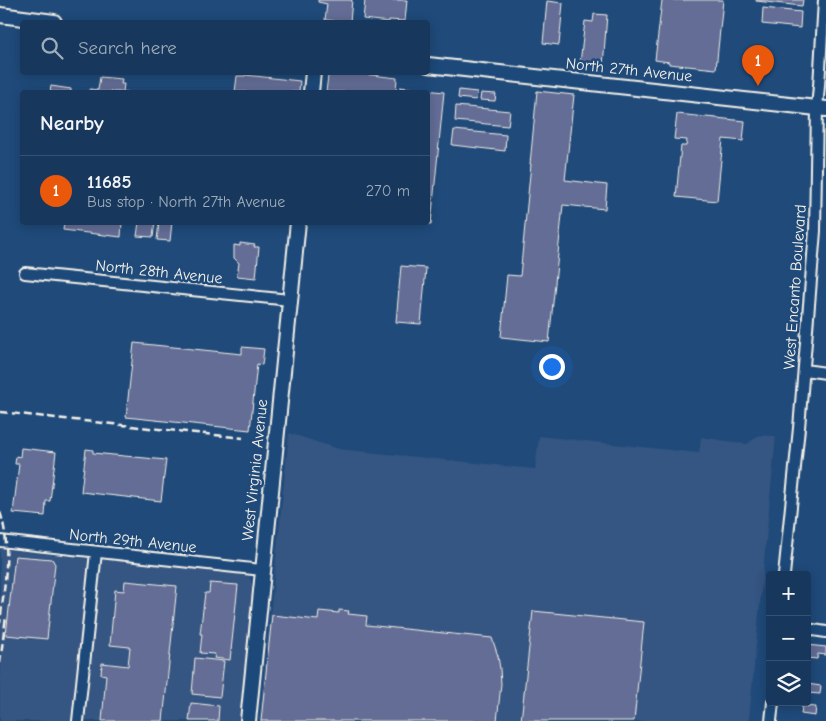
<!DOCTYPE html>
<meta charset="utf-8">
<style>
body{margin:0;font-family:"Comic Neue",sans-serif;background:#244365;color:#f1f3f6}
.controls{position:absolute;right:15px;bottom:15px;display:grid;overflow:hidden;border-radius:5px;box-shadow:0 2px 12px #0003}
.controls button{width:45px;height:45px;display:grid;place-items:center;padding:0;border:0;border-bottom:1px solid #365272;background:#17385c;color:#f1f3f6;font:25px sans-serif}
.you{position:absolute;left:551px;top:366px;width:18px;height:18px;margin:-12px;border:4px solid #fff;border-radius:50%;background:#1a73e8;box-shadow:0 0 0 8px #1a73e833}
.badge{display:grid;place-items:center;width:32px;height:32px;border-radius:50%;background:#ea580c;color:#fff;font-size:16px;font-weight:700}
.pin{position:absolute;translate:-50% -41px;filter:drop-shadow(0 1px 2px #0008)}
.pin::after{content:'';position:absolute;top:26px;width:18px;height:15px;background:inherit;clip-path:polygon(0 0,100% 0,50% 100%)}
.list{margin:0;padding:0;list-style:none}
h2{display:flex;justify-content:space-between;align-items:center;height:65px;margin:0;padding:0 20px;font-size:21px}
h2 small{font-size:16px;font-weight:400;color:#9eacbb}
.list li{display:grid;grid-template-columns:32px 1fr auto;gap:15px;align-items:center;box-sizing:border-box;height:70px;padding:0 20px;border-top:1px solid #365272}
.list b{display:block;font-size:19px;white-space:nowrap}
.list p{margin:0;font-size:16px;white-space:nowrap;color:#9eacbb}
.list em{font-size:16px;font-style:normal;color:#9eacbb}
.icon{flex:none;width:28px;height:28px;fill:none;stroke:currentColor;stroke-width:2;stroke-linecap:round;stroke-linejoin:round}
.map{position:relative;flex:none;width:826px;height:721px;overflow:hidden}
.search{position:absolute;background:#17385c;box-shadow:0 2px 12px #0003;left:20px;top:20px;width:410px;height:55px;display:flex;align-items:center;gap:12px;box-sizing:border-box;padding:0 18px;border-radius:5px;color:#9eacbb;font-size:19px}
.panel{position:absolute;background:#17385c;box-shadow:0 2px 12px #0003;left:20px;top:90px;width:410px;height:135px;border-radius:5px}
.map>svg:first-child{display:block}
.built{fill:#345482}
.building{fill:#646d96;stroke:#f4f1e8}
.lines{fill:none;stroke-linecap:round;stroke-linejoin:round}
.street-casing{stroke:#f4f1e8;stroke-width:14}
.secondary-casing{stroke:#f4f1e8;stroke-width:18}
.street{stroke:#1f4a7a;stroke-width:10}
.secondary{stroke:#1f4a7a;stroke-width:14}
.rail{stroke:#f4f1e8;stroke-width:2.5;stroke-dasharray:8 4;stroke-linecap:butt}
.labels{text-anchor:middle;dominant-baseline:central;stroke-width:5;stroke-linejoin:round;paint-order:stroke}
.street-label{font-size:16px;fill:#f4f1e8;stroke:#1f4a7a}
</style>
<div class="map">
<svg width="826" height="721" viewBox="0 0 826 721">
<rect width="100%" height="100%" fill="#1f4a7a"/>
<filter id="ink" filterUnits="userSpaceOnUse"><feTurbulence type="fractalNoise" baseFrequency=".02" numOctaves="2"/><feDisplacementMap in="SourceGraphic" scale="10" xChannelSelector="R" yChannelSelector="G"/><feConvolveMatrix kernelMatrix="1 2 1 2 8 2 1 2 1" color-interpolation-filters="sRGB"/></filter>
<g filter="url(#ink)">
<path class="built" d="M289,433L339,449L535,469L539,436L699,453L701,437L747,444L759,435L776,436L749,721H259Z
M0,549L230,573L250,577L253,588L240,721H0Z"/>
<path class="building" d="M318,0H352L350,22L325,20L327,4L318,2Z
M365,0H407L405,21L389,20V22L363,19Z
M662,0H723L716,69L669,64V62L655,60Z
M756,0H803L802,6L756,1Z
M547,1L563,3L559,45L543,43Z
M763,8L801,12L800,28L762,24Z
M594,14L607,15L603,66L580,63L585,21L593,22Z
M333,72H346L397,78L396,92H326L328,76Z
M245,75L300,81L299,92H235L237,76H245Z
M100,77L122,79L121,84H124L123,92H128H90V89L98,90Z
M51,86L71,89V92H50Z
M400,87L444,92L431,224L416,222H428V92H400Z
M459,90L477,92L476,100L458,98Z
M537,91L574,95L565,180L607,185L605,209L563,205L549,342L501,337L507,275L520,276L531,164H530Z
M481,93L496,94L495,101L480,100Z
M456,106L510,111L508,126L455,121Z
M677,114L745,121L743,141L723,139L717,201L676,197L681,146H686L687,140L674,139Z
M454,130L506,135L505,151L452,145Z
M64,222H122L121,237L63,230Z
M139,222H155L153,237L137,236Z
M159,222H172L170,241L157,240Z
M240,243L255,245L254,247H259L256,278L237,276L239,263L234,258V245L240,246Z
M401,266L426,268L421,324L396,322Z
M134,343L242,354V347L264,349L262,365L257,364L250,430L126,417Z
M21,448L56,452L50,501H46L45,516L13,513L19,464H15L16,456L20,457Z
M86,449L93,450V453L166,460L161,501L81,492Z
M15,556L52,559L55,564L47,639L6,635Z
M125,581L177,586L163,721H102L106,675L101,674L102,663L128,666L130,647L110,645L115,590L124,591Z
M210,583L238,585L230,660L214,658L215,654L200,653L202,634H200L205,593H209Z
M339,610L349,611L348,614L367,616L366,625L492,638L498,656L500,669L501,684L497,721H261L272,615L318,620L319,611L339,613Z
M533,611L644,622L634,721H521Z
M807,645L826,647V655L818,654L817,659L807,658Z
M195,658L224,661L220,697L192,694Z
M807,684L821,686L820,694L807,693Z
M191,703L219,706L218,721H189Z
M802,706L816,707L815,716L801,714Z"/>
<g class="lines">
<g class="street-casing">
<path id="street" d="M25,273L290,300
M804,370L826,373
M0,541L262,570
M784,575L799,428L815,231L817,108L819,86L824,0
M807,629L826,632
M78,721L96,552
M771,721L773,702"/>
</g>
<g class="secondary-casing">
<path id="secondary" d="M0,15L54,22
M428,65L826,109
M311,92L313,72
M248,721L298,222"/>
</g>
<use href="#street" class="street"/>
<use href="#secondary" class="secondary"/>
<path class="rail" d="M0,412L243,438
M0,512C12,547 4,587 0,623
M0,663L6,616"/>
</g>
</g>
<g class="labels">
<g class="street-label">
<text transform="translate(629 70) rotate(6)">North 27th Avenue</text>
<text transform="translate(159 272) rotate(6)">North 28th Avenue</text>
<text transform="translate(795 287) rotate(-86)">West Encanto Boulevard</text>
<text transform="translate(255 470) rotate(-84)">West Virginia Avenue</text>
<text transform="translate(133 541) rotate(6)">North 29th Avenue</text>
</g>
</g>
</svg>
<div class="controls">
<button>+</button>
<button>−</button>
<button><svg class="icon" aria-label="layers" viewBox="0 0 24 24"><path d="M12 4l9 5-9 5-9-5zM3 14l9 5 9-5"/></svg></button>
</div>
<div class="you"></div>
<div class="pin badge" style="left:758px;top:86px">1</div>
<div class="search"><svg class="icon" aria-label="search" viewBox="0 0 24 24"><circle cx="10" cy="10" r="6"/><path d="M15 15l6 6"/></svg>Search here</div>
<section class="panel">
<h2>Nearby<small></small></h2>
<ul class="list">
<li><span class="badge">1</span><div><b>11685</b><p>Bus stop · North 27th Avenue</p></div><em>270 m</em></li>
</ul>
</section>
</div>
